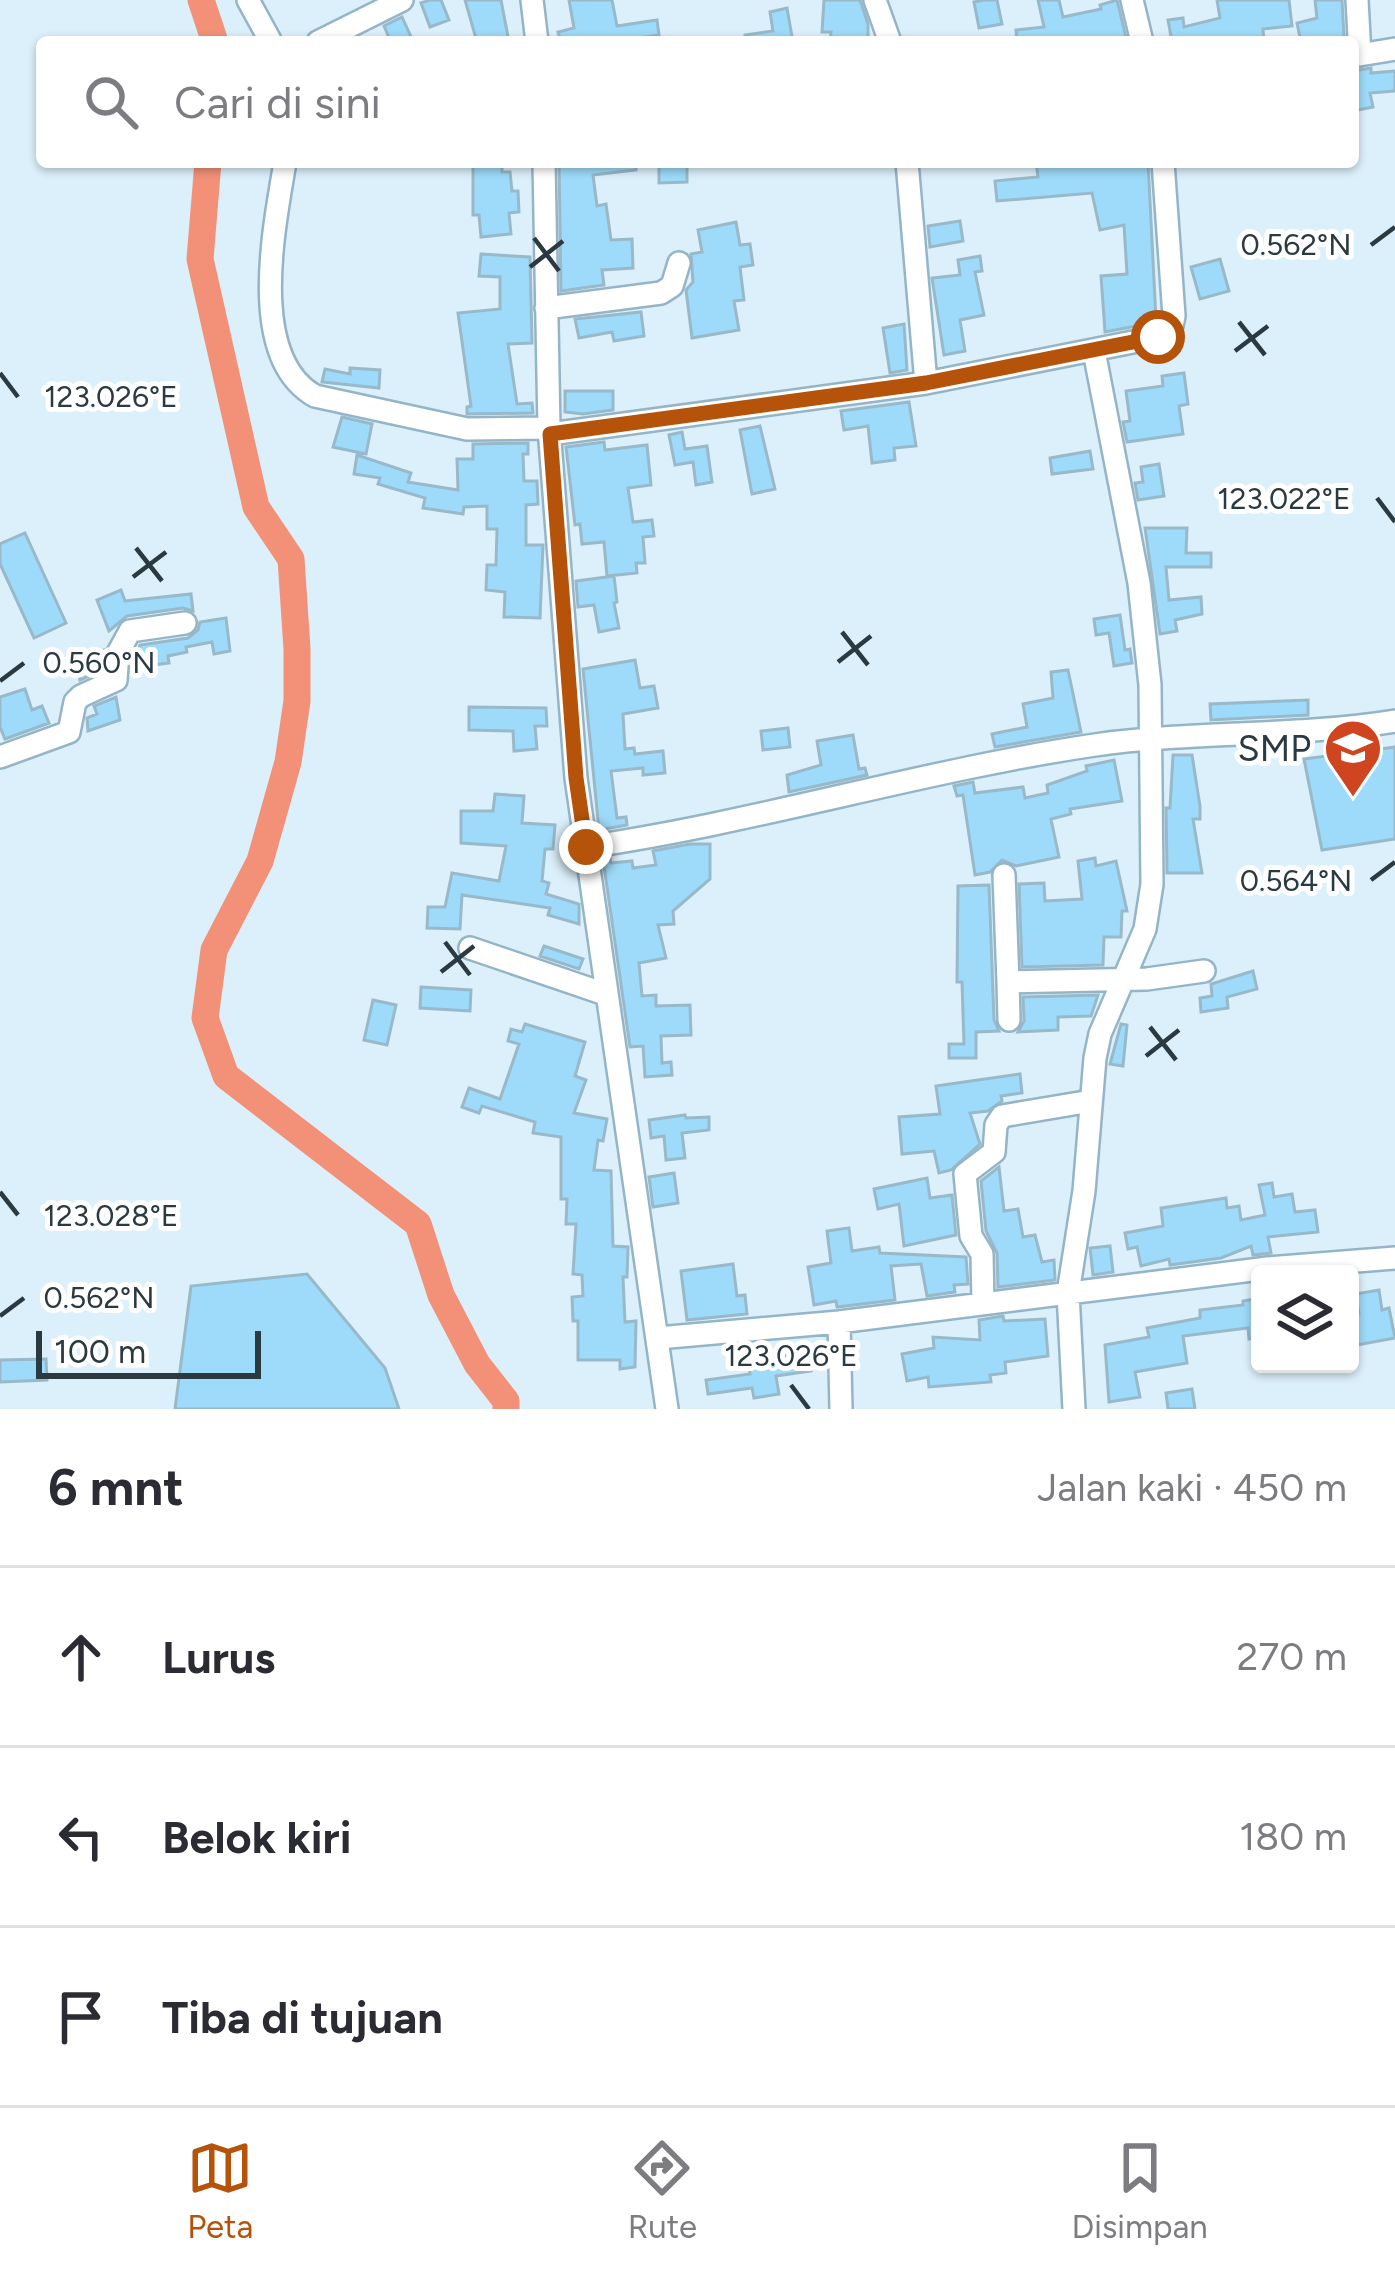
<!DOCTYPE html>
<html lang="id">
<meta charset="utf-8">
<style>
body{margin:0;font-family:Figtree,sans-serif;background:#f7f7f7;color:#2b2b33}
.controls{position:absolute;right:36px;bottom:36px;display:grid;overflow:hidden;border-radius:12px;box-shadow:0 3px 9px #0004}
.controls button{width:108px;height:108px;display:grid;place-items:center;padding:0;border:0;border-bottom:3px solid #e1e1e2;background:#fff;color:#2b2b33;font:60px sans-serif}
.scale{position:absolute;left:36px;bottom:30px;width:225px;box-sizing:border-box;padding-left:12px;border:6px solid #2b3940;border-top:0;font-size:33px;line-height:42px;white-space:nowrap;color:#2b3940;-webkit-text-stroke:9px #fff;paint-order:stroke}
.stop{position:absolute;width:36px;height:36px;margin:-27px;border:9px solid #b45309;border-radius:50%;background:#fff}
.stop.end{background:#b45309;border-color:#fff;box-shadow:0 3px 12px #0008}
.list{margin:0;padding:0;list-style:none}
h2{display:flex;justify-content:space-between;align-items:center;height:156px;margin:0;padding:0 48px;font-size:51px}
h2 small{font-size:39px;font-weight:400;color:#7c7c81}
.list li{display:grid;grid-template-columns:78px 1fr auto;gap:36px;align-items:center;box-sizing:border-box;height:180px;padding:0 48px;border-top:3px solid #e1e1e2}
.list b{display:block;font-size:45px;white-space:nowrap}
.list em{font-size:39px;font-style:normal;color:#7c7c81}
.icon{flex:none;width:66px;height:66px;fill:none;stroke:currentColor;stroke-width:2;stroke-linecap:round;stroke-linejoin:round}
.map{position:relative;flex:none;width:1395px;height:1409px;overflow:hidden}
.search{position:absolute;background:#fff;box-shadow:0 3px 9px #0004;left:36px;right:36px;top:36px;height:132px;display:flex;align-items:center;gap:30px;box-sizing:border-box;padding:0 42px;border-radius:12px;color:#7c7c81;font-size:45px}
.sheet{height:696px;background:#fff}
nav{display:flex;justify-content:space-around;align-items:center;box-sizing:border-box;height:168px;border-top:3px solid #e1e1e2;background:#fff;font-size:33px;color:#7c7c81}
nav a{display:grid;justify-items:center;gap:6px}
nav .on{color:#b45309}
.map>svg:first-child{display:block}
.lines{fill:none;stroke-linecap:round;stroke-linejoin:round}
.river{stroke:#f29177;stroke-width:27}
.building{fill:#9edaf9;stroke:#98b9ca;stroke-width:3}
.minor-casing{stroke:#94b5c7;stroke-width:26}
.minor{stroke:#fff;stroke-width:21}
.route{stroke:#b45309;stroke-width:15}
.ticks{fill:none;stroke:#2b3940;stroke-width:4.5}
.labels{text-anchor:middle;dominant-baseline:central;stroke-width:10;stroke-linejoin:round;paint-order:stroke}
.poi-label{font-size:36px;fill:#2b3940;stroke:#fff;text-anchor:end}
.ticks-label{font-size:30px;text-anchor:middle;fill:#2b3940;stroke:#fff;stroke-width:10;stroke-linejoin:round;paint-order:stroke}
</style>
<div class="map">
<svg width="1395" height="1409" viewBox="0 0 1395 1409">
<rect width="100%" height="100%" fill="#dcf0fb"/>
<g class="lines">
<path class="river" d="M201,0L215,42
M208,162L200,259L256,507L291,559L297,649V701L288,762L260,861L214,950L205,1018L226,1076L418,1224L441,1295L477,1364L506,1401V1409"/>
</g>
<path class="building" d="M430,0H441L449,20L430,27L421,3Z
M465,0H501L509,42H477Z
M569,0H612L617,26L657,20L659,35L611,42H561L558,32L574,28Z
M824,0H860L868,24V42H830L831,32H822Z
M984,0H997L1002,24L979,28L974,2Z
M1038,0H1059L1063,17L1101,9L1100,5L1117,0L1127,42H1017L1016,30L1044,27Z
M1217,0H1289L1292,26L1263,29L1264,42H1172L1168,20L1183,18L1184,27L1220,18Z
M1315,0H1342L1344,37L1301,42L1297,23L1317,18Z
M787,8L793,42H745V35L773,31L770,12Z
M402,17L412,39L391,42L384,26Z
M1371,68V73L1395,71V91L1370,93L1373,107L1353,111V71Z
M473,162H502V172H510L512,191H518L519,212L509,213L511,234L481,237L479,215H473Z
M559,162H636V170L593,175L597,206L606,204L611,240L632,239L633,268L602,270L604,285L561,291Z
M659,162H687V182L659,183Z
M1036,162H1148L1156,320L1152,323L1105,332L1101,276L1127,274L1124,225L1100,230L1092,193L997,201L995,181L1038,177Z
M960,221L963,241L930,247L928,226Z
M736,222L740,245L750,244L753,265L740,267L744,300L734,301L739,330L692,338L686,290L693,282L691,254L702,252L698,230Z
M481,254L530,257L532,343L508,344L517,404L532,403L533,413L467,414V407L471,406L458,313L500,309V277L479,276Z
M980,256L982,271L975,272L984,315L960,320L965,351L944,355L932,278L960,275L958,260Z
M1220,259L1229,291L1200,299L1191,267Z
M641,312L644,336L614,341L612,332L579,338L575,319Z
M904,324L907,370L890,373L883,328Z
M350,368L380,370L379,388L322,382L325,369L350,374Z
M1184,373L1188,404L1179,406L1183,434L1127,442L1123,422L1130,421L1126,391L1163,386L1162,376Z
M565,391H613V410L583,414L565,412Z
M909,402L916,446L894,448L895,460L872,463L868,426L844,430L841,411Z
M342,417L372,424L366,454L333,447Z
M760,426L775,489L752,494L740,430Z
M682,432L685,449L707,446L712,482L696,485L693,462L675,465L669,435Z
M604,442L605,450L647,445L651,485L628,488L633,522L652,520L654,536L643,537L645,563H636L637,573L607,576L604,542L582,544L580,524L575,525L566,447Z
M528,443V454H523L524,481H537L538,504L526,505V545H543L540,618L504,617L505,592L486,590L487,565H496L497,529H487V506L464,507L463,514L423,508L425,498L378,484L380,478L354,474L357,455L411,473L408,482L458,490L457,459H473V444Z
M1090,451L1093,469L1052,474L1050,458Z
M1159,464L1164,496L1138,500L1135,483L1143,482L1141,467Z
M1145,528H1187L1186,553H1211V567H1166L1169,600L1201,597L1202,614L1175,620L1177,631L1160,634Z
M25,533L66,623L34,638L0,564V544Z
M614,576L617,602L614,603L619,628L599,632L594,605L578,607L576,581Z
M121,590L125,601L191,594L193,611L183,608L127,616L109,631L97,600Z
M1120,615L1125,650L1130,649L1132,663L1114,666L1109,633L1096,635L1094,619Z
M226,618L230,651L214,654L212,642L186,647L187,652L168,656L169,663L132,668L140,645L188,638L198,630L200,622Z
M104,650L102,670L80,680L75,657Z
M635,660L640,688L654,686L658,708L623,714L625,749L634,748L635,754L663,751L665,773L643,775V768L611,771L617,818L626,817L627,825L599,830L583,669Z
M1068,670L1081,732L995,747L992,734L1027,727L1023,704L1053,698L1051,672Z
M25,689L32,710L42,706L49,723L5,739L0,727V697Z
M116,697L120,720L88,731L87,718L97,714L94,706Z
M1308,700V715L1211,720L1210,704Z
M469,707L546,708L547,726H535L537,749L514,751L513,731L469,730Z
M788,728L790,747L763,750L761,731Z
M853,735L859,769L865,768L867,775L789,792L787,775L821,765L817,741Z
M1395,747V839L1322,850L1304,759Z
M1173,755H1192L1200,806V819H1193L1202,873H1167L1166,808H1170Z
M1114,760L1122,801L1070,809L1071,814L1051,819L1059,857L1016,866L1002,860L990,872L975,875L963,795L957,796L954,786L973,782L975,793L1023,787L1025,798L1048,793L1047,785L1087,771L1086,766Z
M495,794L524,796L522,823L555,825L553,849H545L542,881L549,883L546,894L579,904V924L548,915L550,908L462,895L460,929L427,928L428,907H445L452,873L499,881L506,846L461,843V811H493Z
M690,844H710V879L673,911L674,924L658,925L666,958L639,963L642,996L656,995V1006L690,1005L691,1035L661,1036L662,1063L671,1062L672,1075L645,1077L643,1046L630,1047L603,859L610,858L611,863L632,861L633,868L656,865L653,851Z
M1095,858L1096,866L1116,861L1127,911H1122L1121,937H1104L1103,965L1022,967L1019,884L1044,883L1045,901L1082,899L1078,861Z
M989,885L994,1020L999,1031L976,1032V1058H949V1044H964L962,982H957L958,886Z
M544,946L583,959L579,969L540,956Z
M1253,971L1257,989L1227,997L1228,1008L1201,1012L1200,998L1212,996L1211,984Z
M421,987L471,990L470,1011L420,1008Z
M1098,995L1091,1016L1058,1017V1030L1018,1032L1024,1021L1023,997Z
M373,1000L396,1005L387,1045L364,1040Z
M525,1024L585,1042L575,1076L586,1080L574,1113L607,1119L603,1141L598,1140L594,1170L611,1171L613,1246L628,1247L627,1277H623L625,1322L636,1321L635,1367L620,1369V1360H578V1321H573L572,1297L583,1296L582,1275L573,1274L576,1224H566L567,1199H561V1137L533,1133L535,1122L482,1106L479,1113L462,1107L469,1088L500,1099L519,1044L508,1041L511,1029L522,1032Z
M1121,1024L1127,1025L1123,1066L1110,1064Z
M1020,1074L1022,1093L1001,1096L1002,1101L988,1111L970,1113L980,1144L951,1170L939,1173L934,1151L902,1154L899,1117L940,1114L936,1086Z
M685,1115L686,1118L709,1117V1130L682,1133L685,1158L666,1160L664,1136L651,1138L649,1120Z
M999,1167L1004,1211L1018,1209L1023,1237L1035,1235L1042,1262L1054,1260L1055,1280L998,1287L997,1253L986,1231L981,1181Z
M674,1173L678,1203L653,1207L649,1177Z
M927,1178L930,1198L952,1195L956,1235L904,1246L899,1204L878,1209L874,1189Z
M1272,1183L1274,1197L1292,1194L1295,1212L1315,1210L1318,1232L1268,1237L1271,1253L1253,1255L1251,1246L1221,1258L1170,1265L1169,1259L1141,1266L1137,1247L1128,1249L1125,1233L1163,1226L1161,1208L1226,1198L1227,1208L1239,1206L1241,1220L1265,1215L1259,1185Z
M849,1228L852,1251L879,1247L880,1253L966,1257L968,1284L954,1285L955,1292L927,1296L921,1264L891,1266L895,1300L837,1307L836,1301L814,1305L808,1267L831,1263L827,1231Z
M1110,1246L1113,1272L1093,1275L1090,1248Z
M733,1264L737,1296L745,1295L747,1314L687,1320L681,1271Z
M307,1274L385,1368L399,1409H175L191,1286Z
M1379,1290L1382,1310L1389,1308L1395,1338L1357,1345L1352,1315L1359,1314L1356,1294Z
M1260,1298V1337L1249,1339L1248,1328L1183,1336L1187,1363L1135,1372L1140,1397L1109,1402L1105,1345L1149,1337L1147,1328L1200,1318V1310L1243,1305V1301Z
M1003,1316L1004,1321L1045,1319L1048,1356L1005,1362L1006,1373L990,1375L991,1382L929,1387L928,1377L907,1381L902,1354L934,1348L933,1337L980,1340L979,1320Z
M809,1352L811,1371L776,1376L779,1394L754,1398L752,1388L708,1394L706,1380L750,1374L749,1362Z
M46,1359L47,1380L0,1382V1360Z
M1192,1389L1195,1409H1168L1166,1393Z"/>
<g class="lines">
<g class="minor-casing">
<path id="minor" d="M248,0L271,42
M532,0L537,42
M875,0L890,42
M1132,0L1142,42
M1357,0L1360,55
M318,42L402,0
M1353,56L1395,49
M285,162C275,224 246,357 315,396L467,429L549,428
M544,162L549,428L576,778L667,1409
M907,162L926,383
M546,308L661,293L672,286L679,263
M550,434L926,383L1158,337L1172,326L1174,316L1163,162
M0,757L69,732L75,702L81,696L116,680L118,653L130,631L185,623
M586,847C758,822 924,770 1095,745C1194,731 1296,737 1395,721
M1004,875L1008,982L1147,979L1204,971
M470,948L605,994
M1008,982L1009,1020
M983,1303L982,1254L971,1236L965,1174L994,1152L996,1125L1002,1116L1091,1101
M839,1322L841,1409
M658,1338L839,1322L1268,1268L1395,1258
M1074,1409L1068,1293L1084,1191L1095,1058L1100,1034L1145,929L1152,884L1150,685L1139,583L1094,351"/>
</g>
<use href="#minor" class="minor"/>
</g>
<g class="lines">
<path class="route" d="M586,847L576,778L550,434L926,383L1158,337"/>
</g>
<path class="ticks" d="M534,238L559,271M1371,245L1395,227M530,267L563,241M1239,322L1265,355M1235,351L1268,326M0,373L18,397M1377,498L1395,522M136,548L162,581M133,577L166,552M842,632L868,665M838,662L871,636M0,681L24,663M1371,880L1395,862M445,942L470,975M441,972L474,946M1150,1027L1176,1060M1146,1056L1179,1030M0,1192L18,1215M0,1316L24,1298M791,1385L809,1409"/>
<defs>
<g id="school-pin" transform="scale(3)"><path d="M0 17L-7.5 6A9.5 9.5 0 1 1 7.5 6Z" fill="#ce451f" stroke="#fff"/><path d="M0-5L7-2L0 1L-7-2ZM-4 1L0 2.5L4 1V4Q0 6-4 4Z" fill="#fff"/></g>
</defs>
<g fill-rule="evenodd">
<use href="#school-pin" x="1353" y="748"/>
</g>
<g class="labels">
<g class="poi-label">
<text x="1311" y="748">SMP</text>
</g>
</g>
<g class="ticks-label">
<text x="1296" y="255">0.562°N</text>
<text x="111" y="407">123.026°E</text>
<text x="1284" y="509">123.022°E</text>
<text x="99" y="673">0.560°N</text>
<text x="1296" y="891">0.564°N</text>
<text x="111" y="1226">123.028°E</text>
<text x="99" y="1308">0.562°N</text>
<text x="791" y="1366">123.026°E</text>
</g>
</svg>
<div class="controls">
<button><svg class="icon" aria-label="layers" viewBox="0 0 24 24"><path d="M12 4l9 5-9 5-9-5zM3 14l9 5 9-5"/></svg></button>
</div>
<div class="scale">100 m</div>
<div class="stop" style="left:1158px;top:337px"></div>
<div class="stop end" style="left:586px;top:847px"></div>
<div class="search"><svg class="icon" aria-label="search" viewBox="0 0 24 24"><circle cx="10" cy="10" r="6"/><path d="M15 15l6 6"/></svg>Cari di sini</div>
</div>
<section class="sheet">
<h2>6 mnt<small>Jalan kaki · 450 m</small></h2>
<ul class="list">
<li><svg class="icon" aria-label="ahead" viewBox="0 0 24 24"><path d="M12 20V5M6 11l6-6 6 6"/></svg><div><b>Lurus</b></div><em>270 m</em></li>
<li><svg class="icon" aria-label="left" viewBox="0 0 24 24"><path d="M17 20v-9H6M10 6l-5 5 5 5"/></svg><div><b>Belok kiri</b></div><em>180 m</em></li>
<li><svg class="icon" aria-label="arrive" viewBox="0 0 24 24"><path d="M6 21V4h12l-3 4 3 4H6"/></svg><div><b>Tiba di tujuan</b></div></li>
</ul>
</section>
<nav>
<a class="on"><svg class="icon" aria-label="map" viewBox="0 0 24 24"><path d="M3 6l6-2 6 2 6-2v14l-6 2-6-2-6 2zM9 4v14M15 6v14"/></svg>Peta</a>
<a><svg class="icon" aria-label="directions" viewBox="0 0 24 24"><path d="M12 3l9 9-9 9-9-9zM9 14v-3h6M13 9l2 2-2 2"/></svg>Rute</a>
<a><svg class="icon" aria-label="saved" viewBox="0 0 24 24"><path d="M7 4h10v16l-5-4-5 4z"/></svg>Disimpan</a>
</nav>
